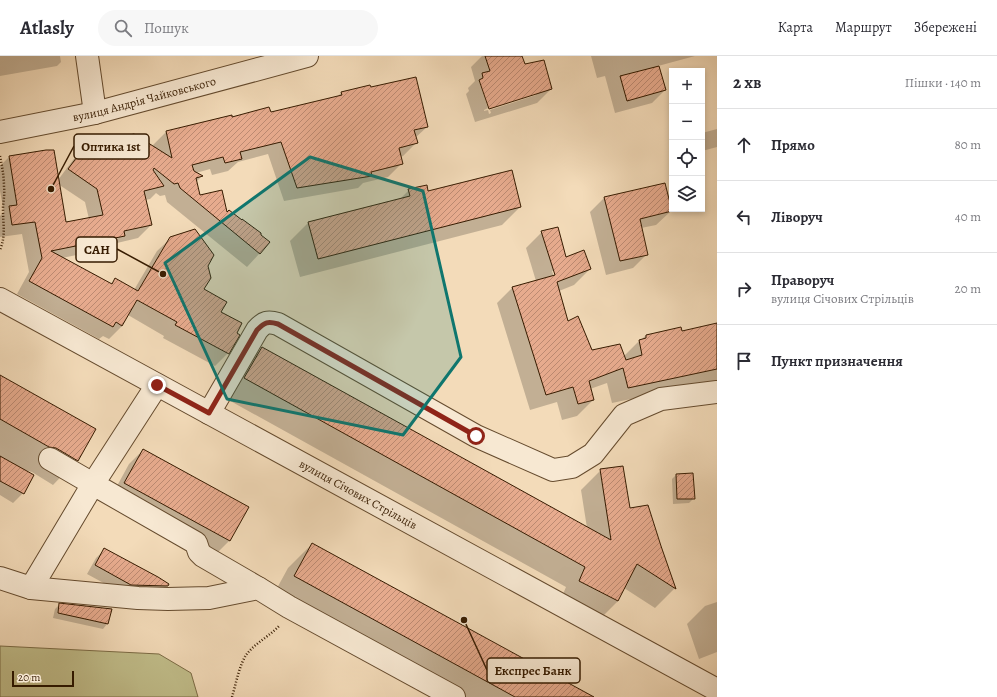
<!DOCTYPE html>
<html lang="uk">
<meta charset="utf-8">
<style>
body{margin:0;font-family:Alegreya,serif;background:#f7f7f7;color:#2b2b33}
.controls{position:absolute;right:12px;top:12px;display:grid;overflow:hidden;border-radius:0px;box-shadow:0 2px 6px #0003}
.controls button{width:36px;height:36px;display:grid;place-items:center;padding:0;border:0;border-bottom:1px solid #e1e1e2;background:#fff;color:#2b2b33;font:20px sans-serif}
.scale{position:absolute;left:12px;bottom:10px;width:62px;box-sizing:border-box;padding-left:4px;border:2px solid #361b00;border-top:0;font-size:11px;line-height:14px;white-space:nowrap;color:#361b00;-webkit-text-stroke:3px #f7e8d2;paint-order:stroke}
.stop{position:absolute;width:12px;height:12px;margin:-9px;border:3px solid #8f2418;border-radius:50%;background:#fff}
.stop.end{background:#8f2418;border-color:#fff;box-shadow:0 1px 4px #0008}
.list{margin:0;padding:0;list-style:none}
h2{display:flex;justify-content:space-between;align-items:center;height:52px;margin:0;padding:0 16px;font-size:17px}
h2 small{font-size:13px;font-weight:400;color:#7c7c81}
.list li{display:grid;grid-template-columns:26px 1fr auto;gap:12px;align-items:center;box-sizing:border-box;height:72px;padding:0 16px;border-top:1px solid #e1e1e2}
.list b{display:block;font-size:15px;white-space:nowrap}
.list p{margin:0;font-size:13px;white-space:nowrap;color:#7c7c81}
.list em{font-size:13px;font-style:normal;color:#7c7c81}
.icon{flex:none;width:22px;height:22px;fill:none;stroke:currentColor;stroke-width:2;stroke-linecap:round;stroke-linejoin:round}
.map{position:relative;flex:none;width:717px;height:641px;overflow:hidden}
header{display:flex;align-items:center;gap:24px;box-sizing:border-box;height:56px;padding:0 20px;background:#fff;border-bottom:1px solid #e1e1e2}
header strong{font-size:19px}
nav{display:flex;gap:22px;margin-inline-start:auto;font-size:14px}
.search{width:280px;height:36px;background:#f7f7f7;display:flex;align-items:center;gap:10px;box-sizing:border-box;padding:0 14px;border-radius:22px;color:#7c7c81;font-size:15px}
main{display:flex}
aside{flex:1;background:#fff}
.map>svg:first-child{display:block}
.pitch{fill:#c1be8b;stroke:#7c6c46}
.shadow{fill:#0003;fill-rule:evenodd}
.building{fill:url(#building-hatch);stroke:#361b00}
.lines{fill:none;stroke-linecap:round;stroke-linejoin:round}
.minor-casing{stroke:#654b2e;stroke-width:24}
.path{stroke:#361b00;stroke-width:2.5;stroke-dasharray:1 2;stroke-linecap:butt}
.minor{stroke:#f7e8d2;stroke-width:22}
.route{stroke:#8f2418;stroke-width:5}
.marked{fill:#0f766e;fill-opacity:0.2;stroke:#0f766e;stroke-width:3;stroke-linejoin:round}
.labels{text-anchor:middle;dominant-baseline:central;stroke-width:3;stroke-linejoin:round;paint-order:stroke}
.street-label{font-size:12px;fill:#361b00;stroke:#f7e8d2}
.leader{fill:none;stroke:#361b00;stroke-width:1.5}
.callout-dot{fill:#361b00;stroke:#f7e8d2;stroke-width:1.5}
.callout{fill:#f7e8d2;stroke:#361b00;stroke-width:1.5}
.callout-label{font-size:13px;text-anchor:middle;font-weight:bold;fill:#361b00}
</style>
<header>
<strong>Atlasly</strong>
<div class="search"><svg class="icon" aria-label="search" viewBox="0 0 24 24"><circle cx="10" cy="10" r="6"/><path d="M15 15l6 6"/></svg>Пошук</div>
<nav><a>Карта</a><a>Маршрут</a><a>Збережені</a></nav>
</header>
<main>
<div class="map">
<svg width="717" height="641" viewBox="0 0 717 641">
<defs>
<pattern id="building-hatch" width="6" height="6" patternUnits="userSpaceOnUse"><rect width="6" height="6" fill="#e7ab8e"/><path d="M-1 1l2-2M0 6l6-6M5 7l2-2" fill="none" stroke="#bc8a72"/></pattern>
</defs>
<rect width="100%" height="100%" fill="#f3dbb9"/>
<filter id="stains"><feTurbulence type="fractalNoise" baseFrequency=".005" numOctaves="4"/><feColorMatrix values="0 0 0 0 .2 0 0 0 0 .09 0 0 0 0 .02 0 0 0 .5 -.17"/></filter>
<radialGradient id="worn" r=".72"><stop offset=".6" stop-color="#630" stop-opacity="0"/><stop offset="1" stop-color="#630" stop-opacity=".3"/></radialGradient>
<path class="pitch" d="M0,590L159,598L191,617L198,641H0Z"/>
<path class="shadow" d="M0,0H60L61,6L57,10L0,20Z
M482,0H521L524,9L551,33L537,47L475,66L466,38L469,35L468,32L475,25L471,11ZM480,24L536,37V39L490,54L491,57L489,58L488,54L484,55V54L488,52L479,25Z
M591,0H695L658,10L665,34L652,47L615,57L605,20L597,22Z
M342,36L427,71L415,82L416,87L403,100L400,101L401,108L388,121L363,127L358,132L284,145L268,98L238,106L228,115L212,119L210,113L196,117L202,120L196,126L199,141L259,179L269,186L259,198L247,211L167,146L165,139L160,140L156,137L150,143L145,144L151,169L138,182L117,187L111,192L62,202L110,228L115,224L134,234L157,195L171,182L207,210L203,234L220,256L228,297L215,310L163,282L164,280L128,259L122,270L109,283L103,280L99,283L17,238L29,216L22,178L0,181V160L4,156L0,135V110L9,101L58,124L73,104L86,90L154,92L153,89L166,76L231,62L270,57L337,41ZM58,128L85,146L89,163L65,168Z
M717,73V91L702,95V77Z
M409,134L520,151L502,169L300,221L290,185L308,167L399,144Z
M604,142L671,155L656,169L641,172L647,198L633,212L606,219L590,156Z
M542,176L565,202L590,213L574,229L559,235L567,266L591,295L624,300L639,285L641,284L646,279L681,276L717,268V325L612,347L607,327L590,333L593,344L577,360L562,364L557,346L530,354L497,247L513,231L536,225L526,192ZM552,215H554L557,224H555Z
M262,292L587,472L581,434L601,414L629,453L660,491L675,532L655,552L624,532L618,545L598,565L560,545L566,531L225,342L242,312Z
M0,320L77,404L53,429L32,416L23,414V437L13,447L0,439Z
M143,394L229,485L215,499L111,441L129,408Z
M676,419L694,442L689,447L673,448L672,423Z
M312,488L592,641H447L270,545L288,512Z
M105,493L167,530L158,539L122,537L87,518L96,502Z
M717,546V596L699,603L687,568L705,550Z
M60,548L111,553L107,568L103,573L53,562L55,553Z"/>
<path class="building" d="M485,0H522L525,8L544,4L552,33L489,53L479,24L483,22L482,17L490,15Z
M659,10L666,34L627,45L620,20Z
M416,21L428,71L414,74L418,87L399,92L403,108L371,116L372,120L297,132L281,86L240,96L242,103L225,107L223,101L192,109L194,115L203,120L196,122L200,139L222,134L227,156L229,154L242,164V163L261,177V179L270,186L260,198L180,132L178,127L174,128L154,112L153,114L164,130L144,135L152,169L124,175L125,180L51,195L112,228L115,222L138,235L170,181L195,173L214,199L208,210L211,222L204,233L227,246L221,256L242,267L237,277L240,279L229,298L175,269L177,266L137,244L122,270L116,266L113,271L29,225L42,202L35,166L12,169L9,150L17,149L9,100L46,94H54L66,166L103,159L97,133L68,113L86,89L134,78L172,102L166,75L232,59V61L269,51L271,56L342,39L341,36L370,29L371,31Z
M512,114L521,151L318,203L308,166L410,140L408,133L427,129L428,135Z
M665,127L672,155L640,163L648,199L620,205L604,141Z
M558,171L566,201L584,194L591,213L557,226L568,265L578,260L592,294L620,288L626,304L642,299L639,284L646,282V279L681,271L682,275L717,267V313L628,332L623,312L589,325L594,344L578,348L573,331L546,339L512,231L555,219L541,175Z
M262,291L611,484L600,413L623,410L630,452L648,449L661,490L676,533L637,508L618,545L579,525L585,511L244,322Z
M0,319L96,373L78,405L56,392L49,391L0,363Z
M143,393L249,451L230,485L124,427Z
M0,400L34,419L24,438L0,425Z
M693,417L695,443H677L676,418Z
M312,487L594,641H515L294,520Z
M104,492L158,521L169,528L168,530L131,529L95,509Z
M59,547L112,553L108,568L58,557Z"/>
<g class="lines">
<g class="minor-casing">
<g id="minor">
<path d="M87,0L95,57"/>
<path id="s1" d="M0,76L95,57L307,0"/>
<path id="s2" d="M0,243L717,634"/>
<path d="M157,329L93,428L196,487L199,496L203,500L258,532L289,551L454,641"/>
<path d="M209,357L257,274C264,266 268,265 278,268L476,380L553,414L572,411L593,398L624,359L661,343L717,336"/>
<path d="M0,522L31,532L138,542L168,543L209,542L258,532"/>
<path d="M31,532L93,428L50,403"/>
</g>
</g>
<path class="path" d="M0,100C2,110 4,120 4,131C5,139 3,146 3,153C3,169 6,179 0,194
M232,641C236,628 239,610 246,599C255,587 270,580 280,569"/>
<use href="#minor" class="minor"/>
</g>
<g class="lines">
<path class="route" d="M157,329L209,357L257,274C265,266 268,265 278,268L476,380"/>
</g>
<path class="marked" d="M310,101L423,135L461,301L403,379L227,343L165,207Z"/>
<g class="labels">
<g class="street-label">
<text stroke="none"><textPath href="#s1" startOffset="148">вулиця Андрія Чайковського</textPath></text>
<text stroke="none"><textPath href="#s2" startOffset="408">вулиця Січових Стрільців</textPath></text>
</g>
</g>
<path class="leader" d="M51 133L74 90M163 218L117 193M464 564L487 614"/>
<g class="callout-dot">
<circle cx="51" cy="133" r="4"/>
<circle cx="163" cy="218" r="4"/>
<circle cx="464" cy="564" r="4"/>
</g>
<g class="callout">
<rect x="74" y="78" width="75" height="25" rx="4"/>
<rect x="76" y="181" width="41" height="25" rx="4"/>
<rect x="487" y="602" width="93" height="25" rx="4"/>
</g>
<g class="callout-label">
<text x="111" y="95">Оптика 1st</text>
<text x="97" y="198">САН</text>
<text x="533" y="619">Експрес Банк</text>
</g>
<rect width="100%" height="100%" filter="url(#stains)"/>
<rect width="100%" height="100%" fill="url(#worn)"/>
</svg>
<div class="controls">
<button>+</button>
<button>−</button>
<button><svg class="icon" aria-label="locate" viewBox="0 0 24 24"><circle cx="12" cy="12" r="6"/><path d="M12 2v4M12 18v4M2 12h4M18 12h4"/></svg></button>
<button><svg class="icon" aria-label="layers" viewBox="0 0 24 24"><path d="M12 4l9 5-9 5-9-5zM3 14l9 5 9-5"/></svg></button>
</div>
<div class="scale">20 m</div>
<div class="stop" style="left:476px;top:380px"></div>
<div class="stop end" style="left:157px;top:329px"></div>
</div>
<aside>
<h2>2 хв<small>Пішки · 140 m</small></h2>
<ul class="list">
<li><svg class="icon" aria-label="ahead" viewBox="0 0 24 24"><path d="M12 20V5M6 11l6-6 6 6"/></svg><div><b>Прямо</b></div><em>80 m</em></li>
<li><svg class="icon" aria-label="left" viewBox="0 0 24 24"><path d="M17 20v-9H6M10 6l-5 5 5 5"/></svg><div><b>Ліворуч</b></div><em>40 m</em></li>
<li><svg class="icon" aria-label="right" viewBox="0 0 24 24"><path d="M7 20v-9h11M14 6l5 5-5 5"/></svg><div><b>Праворуч</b><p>вулиця Січових Стрільців</p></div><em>20 m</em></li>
<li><svg class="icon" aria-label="arrive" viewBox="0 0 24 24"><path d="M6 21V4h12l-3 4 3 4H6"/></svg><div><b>Пункт призначення</b></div></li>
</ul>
</aside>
</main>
